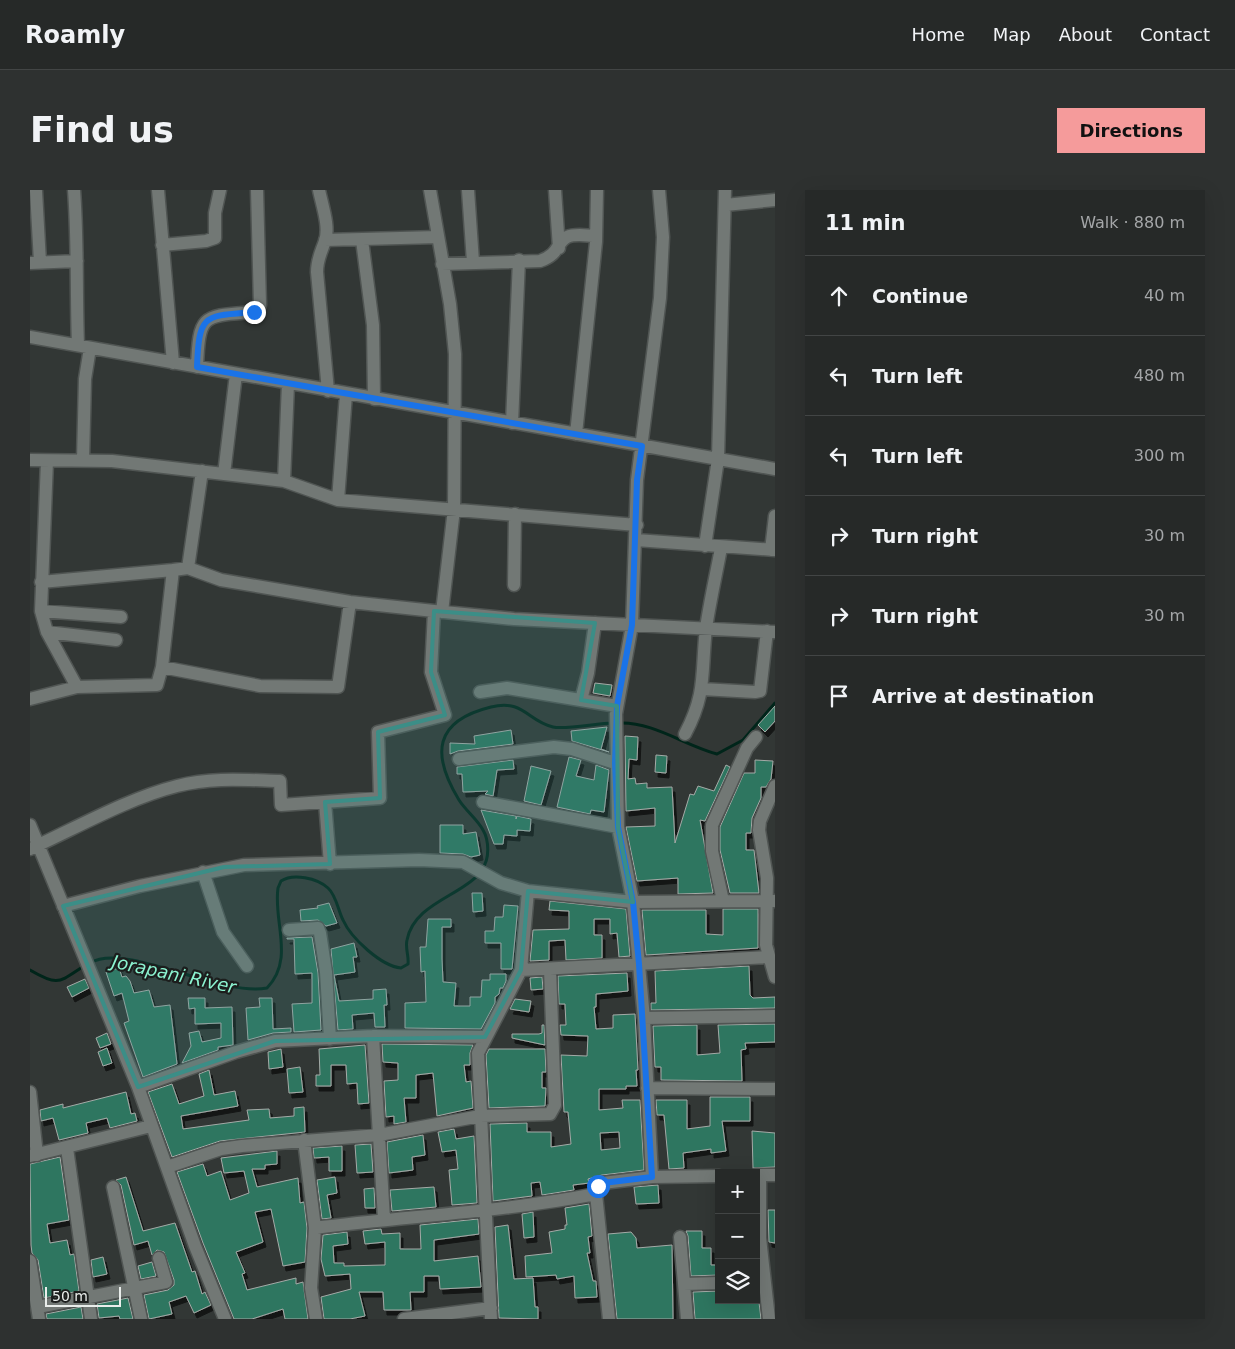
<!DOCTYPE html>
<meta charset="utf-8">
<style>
body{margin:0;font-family:"DejaVu Sans",sans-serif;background:#2e3130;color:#f1f3f6}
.controls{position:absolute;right:15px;bottom:15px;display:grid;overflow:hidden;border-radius:0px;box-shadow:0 5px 20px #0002}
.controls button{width:45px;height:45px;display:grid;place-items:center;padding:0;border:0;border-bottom:1px solid #424545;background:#262928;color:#f1f3f6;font:25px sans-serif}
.scale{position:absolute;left:15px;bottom:12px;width:76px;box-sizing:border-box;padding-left:5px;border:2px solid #e9edeb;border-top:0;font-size:14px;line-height:18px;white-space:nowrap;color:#e9edeb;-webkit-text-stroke:4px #1c1e1d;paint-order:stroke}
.stop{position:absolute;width:15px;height:15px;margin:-11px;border:4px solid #1a73e8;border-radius:50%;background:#fff}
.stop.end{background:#1a73e8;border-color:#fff;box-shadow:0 1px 5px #0008}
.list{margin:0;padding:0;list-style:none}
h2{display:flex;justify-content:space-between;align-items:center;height:65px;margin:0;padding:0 20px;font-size:21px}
h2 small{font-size:16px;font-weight:400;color:#a4a6a8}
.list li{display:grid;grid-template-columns:32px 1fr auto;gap:15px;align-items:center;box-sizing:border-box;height:80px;padding:0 20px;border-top:1px solid #424545}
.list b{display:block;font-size:19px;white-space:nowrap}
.list em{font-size:16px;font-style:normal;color:#a4a6a8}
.icon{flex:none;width:28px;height:28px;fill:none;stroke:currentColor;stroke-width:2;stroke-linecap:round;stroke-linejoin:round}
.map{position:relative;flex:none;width:745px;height:1129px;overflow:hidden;border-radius:0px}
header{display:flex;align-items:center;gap:30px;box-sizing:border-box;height:70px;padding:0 25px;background:#262928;border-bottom:1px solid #424545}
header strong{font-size:24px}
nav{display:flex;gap:28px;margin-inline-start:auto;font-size:18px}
.intro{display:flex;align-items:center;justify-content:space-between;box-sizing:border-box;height:120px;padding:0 30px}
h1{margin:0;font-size:35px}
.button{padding:12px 22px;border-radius:0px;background:#f59b9b;color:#111;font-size:18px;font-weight:700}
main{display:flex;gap:30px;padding:0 30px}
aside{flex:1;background:#262928;border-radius:0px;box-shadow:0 5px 20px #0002}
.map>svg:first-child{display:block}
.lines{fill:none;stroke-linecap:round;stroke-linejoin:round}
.stream{stroke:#00251a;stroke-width:3}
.building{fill:#2f7660;stroke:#a4aaa7;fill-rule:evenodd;filter:url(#shadow)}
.minor-casing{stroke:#505553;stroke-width:15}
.minor{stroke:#727875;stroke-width:12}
.route{stroke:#1a73e8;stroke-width:6}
.marked{fill:#3b8e87;fill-opacity:0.2;stroke:#3b8e87;stroke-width:4;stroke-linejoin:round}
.labels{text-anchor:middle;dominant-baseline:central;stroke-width:4.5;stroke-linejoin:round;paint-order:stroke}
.water-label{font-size:18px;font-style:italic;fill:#8cf4d1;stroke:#1c1e1d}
</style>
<header>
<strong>Roamly</strong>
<nav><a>Home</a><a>Map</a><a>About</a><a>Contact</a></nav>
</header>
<div class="intro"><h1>Find us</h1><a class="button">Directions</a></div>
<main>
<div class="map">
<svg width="745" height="1129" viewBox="0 0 745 1129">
<defs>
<filter id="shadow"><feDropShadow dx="3" dy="5" stdDeviation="0" flood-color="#0009"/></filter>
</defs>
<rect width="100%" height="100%" fill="#323735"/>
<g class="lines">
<path class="stream" d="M590,533C623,532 654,555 687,564L713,550L745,513
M452,679C460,669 459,650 453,640C447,629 436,621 429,610C401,564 404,531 461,517C494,509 497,531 523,537C535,540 568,533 583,533
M60,773C95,751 188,807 237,798C265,769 243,732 248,698L251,691C263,683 287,688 298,698C306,705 308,720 313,730C321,748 351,776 371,778L378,774C379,766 375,758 377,750C384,714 430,706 449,684
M0,780C29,797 29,792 54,776"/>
</g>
<path class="building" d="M565,493L582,495L580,506L563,503Z
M745,516V531L735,542L728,535Z
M577,537L571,559L579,562L542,551L541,541Z
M481,540L483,554L428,561L420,564V553L445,554L444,546Z
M595,546L608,547L607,570L599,569L598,589L605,588L606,594L617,593V598L642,597L645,653L660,604L664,605L668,596L684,601L696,575L700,577L675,631L670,630L683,703L648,704V688L607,691L596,637L625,636V618L596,621Z
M626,565L637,566L636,583L625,582Z
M539,567L551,570L546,586L564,590L566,575L579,580L574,622L561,620L560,624L527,617Z
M483,570L484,579L467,580L463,606L455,604L458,601L433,602L432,584H427V577Z
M725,570L743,571L741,589L736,597H731V608L722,628L721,643H716V660H724L729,703H700L690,660V637L714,583H725Z
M501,576L521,581L511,615L494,611Z
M451,620L486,626V629L487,626L501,629L500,641L487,640V646L474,645L473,654H464Z
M410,635H433V644L446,642L450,665L441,667L433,664L410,663Z
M442,703H452L453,721L443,722Z
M520,711L596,719L600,766L589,767L587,743L580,744V729H564V745H572V768L536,770L535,750L519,751V770L500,771L503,740L539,739V721L519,720Z
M299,713L307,733L296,736L288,730L271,731L270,720L288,718L287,716Z
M474,715L488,716L482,779H471V753H455V741H464L465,727H473Z
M693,719H728V758L616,765L612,720H676V744L693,745Z
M398,729H421V737H412V769L413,792L426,793L424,816H440V807H451L452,790H460V784H476V791L473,798H470L469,804L465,807V813L451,839L375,838V813L396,812L395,781L391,782L390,757H396Z
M282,747L288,783L291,840L264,842L262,814L282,813V783L265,784L264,749H257V748Z
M324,753L327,767H323L325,782L304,785L309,811L343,809V800L356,799L357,815H354L355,837H345L344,823L322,825L323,839L308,840L301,759Z
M719,776L720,805L723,808L745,807V818L621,820V813H626L625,781Z
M89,778L92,787L96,786L100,791L104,803L119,800L124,817L140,815L147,874L113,887L94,833L99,831L92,803L84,806L76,782Z
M597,783L598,801L566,804V817H564L566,839L583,838V825L605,824L608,880H606L607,896H596V899H569V920L593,918L592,910H610L614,980L572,985L558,989L559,993L543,995L544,1000L512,1005L510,992L501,993L502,1006L463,1011L460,934L497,933V942H521V957L541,954L538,922H534L531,865L557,866L558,846L531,845L530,835H536L535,814H529L528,786ZM589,942L590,958L571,960L570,943Z
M512,787L513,799L501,800L500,788Z
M55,789L59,798L42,807L37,797Z
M158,808H175V818L202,817L203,855L188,857V860L152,873L161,856L159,843L169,841L172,852L191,848V833L165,834V818L159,819Z
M229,808H242L243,839L261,838V842L243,843L218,850L216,818L230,817Z
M485,809L501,811L499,822L480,819Z
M745,834V852L715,853L716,859L711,860L712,891L631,890V877H625L623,836L667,835V865L690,863L688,835Z
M512,835H514L515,855L482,848V844H509L512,843Z
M77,843L81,854L70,858L66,848Z
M352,854L443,855L440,863V875H434L436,892L441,891L443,918L407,926L403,883L386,885V908H374L376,932L364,934V926L356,927L354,891L368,890V873L353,872Z
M335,855L339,913L328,914L327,893L317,894L316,875H301V896H286V885H290L289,859Z
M77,858L82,873L73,876L68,862Z
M251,859L253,877L239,879L238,862Z
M459,859H515L516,882H512V898H516L515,916L459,918L456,865Z
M270,877L273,902L259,903L257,879Z
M179,880L184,905L205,901L208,916L151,926L153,939L219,930L217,920L239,919L240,928L264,926V918L274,917L275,942L190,951L142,967L118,902L142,894L149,914L174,906L169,884Z
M96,902L101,924L105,923L107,931L80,938L77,928L56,933L58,943L29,950L23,928L11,931L10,920L33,914V918Z
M680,907H720V931H692L696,961L681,963V959L653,963L654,978L639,979L634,925H627L626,910H657V939L680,936Z
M424,939L426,949L444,946L447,1013L422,1015L419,980L428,979L426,960L412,962L408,942Z
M722,941L745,943V977L723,978Z
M393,945L395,965L382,967L383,980L359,983L357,952Z
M341,954L343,982L327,983L325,955Z
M312,956V981H299V967L284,968L283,958Z
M247,961V974L235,975V979H222L227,997L268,988L270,1013L274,1012L277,1038L275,1072L253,1076L241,1019L225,1022L233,1052L206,1062L215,1083L212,1084L217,1100L266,1088V1094L273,1092L278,1129H255L253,1119L222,1129H204L173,1053L147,982L173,974L177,986L191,981L200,1010L219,1003L214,981L194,983L191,968Z
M30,967L39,1030L17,1034L20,1053L37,1050L40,1065L44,1064L49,1101L14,1108L8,1070L2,1063L1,1055L0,974Z
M96,987L113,1041L145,1033L162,1082L165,1081L172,1104L175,1102L181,1115L164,1123L156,1106L139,1112L142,1124L119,1129L114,1105L138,1100L144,1095V1090L134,1062L127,1060L122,1065L118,1051L104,1055L91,995L86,990Z
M305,987L307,1003L297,1005L301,1028L292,1029L287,990Z
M628,995L629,1013L606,1014L604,997Z
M404,997L406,1017L362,1021L360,1000Z
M344,998L345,1018H335L334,999Z
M559,1014L562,1046L558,1047L560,1063H557L563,1091H566L567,1107L545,1108L544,1086L527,1089L526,1085L496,1087L495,1066L522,1063L519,1042L535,1039V1035H537L535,1018Z
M738,1020H745V1053L739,1052Z
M503,1022L504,1047L494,1048L492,1024Z
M448,1029L449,1044L404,1050V1071L448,1066L451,1097L410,1099L409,1086H394V1102H380L381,1120H354L353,1102H329L335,1126L320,1129H294L291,1107L321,1099L320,1084L295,1086L291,1069L293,1045L317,1042L318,1054L303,1056L304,1073H314V1076L353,1075H355V1052L335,1054L333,1041L351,1039L352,1044L370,1043V1059H391L390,1035Z
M478,1035L484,1089L503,1088L505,1117H508V1129L469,1128L465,1037Z
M656,1041H672V1058H681V1075H689V1085L661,1086L658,1046Z
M601,1042L606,1048L607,1058L642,1055L643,1129H587L578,1044Z
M73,1067L77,1084L63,1087L61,1070Z
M122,1072L126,1086L111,1089L108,1076Z
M689,1101L690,1112L726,1110L728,1104L731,1129H665L663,1102Z
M98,1108L103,1129H90L89,1126L69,1128L67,1114Z
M51,1117L53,1129H17L16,1124Z"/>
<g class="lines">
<g class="minor-casing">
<path id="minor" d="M44,0C48,52 46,103 48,155
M128,0L143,173
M289,0C292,15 300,37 295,51C291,63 287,69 287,82L298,201
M400,0L420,114L425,164L424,319L412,422
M438,0L443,72
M525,0L529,58
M6,1L10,72
M695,15L745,10
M295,50L408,47
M332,50L343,135L344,209
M132,55L176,51L185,48V23L190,0
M0,73L47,71
M412,74L510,71C530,64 526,53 537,47C546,43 557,46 566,46
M0,147L745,279
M167,177C169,123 173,126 224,122L230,115L227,0
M482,233L489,70
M546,244L566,52L567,0
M0,270L82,271L254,291L308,310L607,335
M53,270L55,189L60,158
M17,271L11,421L17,442L47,497
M194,284L206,184
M254,291L258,194
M308,310L316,204
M606,350L745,360
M675,356L688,269L695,0
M741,360L745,326
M158,378L172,281
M11,392L143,380
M484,395L485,324
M11,421L91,427
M17,442L86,450
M132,477L230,496L308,497L320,412
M672,499L725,502L730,501L737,441
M450,502L477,498L587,516
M0,509L47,497L127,495L132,477L143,380L158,378L191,390L320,412L404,421L484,429L745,442
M551,510L558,483L565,433
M655,544C677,503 671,482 676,438C680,411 686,385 691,358
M429,569L524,557L542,559L585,573
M745,596L730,631L729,640L737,688L736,755L745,787
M295,612L300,674
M453,612L588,637
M0,635L108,897L165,1056L195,1129
M0,659C46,638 99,608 147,596C181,587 216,590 250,591L251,615L350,608L348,542L415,525L401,482L404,421
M173,682L193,742L217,776
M693,711L682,661V635L717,558L726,547
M33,716L110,696L214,675L389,670L433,672L471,693L498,701L603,712L745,711
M259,740L288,738L290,743L296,782L300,849
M491,780L738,767
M614,828L603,712L588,637L586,524L602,435L607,290L630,108L633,47L629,0
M343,846L354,1029
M108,897L206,862L245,851L343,846L455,847
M617,898L745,899
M0,902L7,965
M274,950L285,1038C379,1026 472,1022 566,1004
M37,958L61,1129
M0,966L121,936
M137,977L191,959L212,956L349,945L450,926L520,924L525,915L520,779
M726,985H745
M730,985V1048L739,1129
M622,987L614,828L745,826
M83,997L111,1129
M285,1038L281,1098L286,1129
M650,1047L657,1129
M0,1071L9,1129
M654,1094L689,1093
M8,1117L136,1092L129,1068
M374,1129L461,1118
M461,1129L448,863L491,780L498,701
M579,1129L566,1004L567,996L573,993L622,987L689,986"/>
</g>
<use href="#minor" class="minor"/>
</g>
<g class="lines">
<path class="route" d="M224,122C174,126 169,123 167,177L612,256L607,290L602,435L587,516L585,573L588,637L603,712L609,774L622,987L573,993L568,996"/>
</g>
<path class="marked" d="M404,421L565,433L551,510L587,516L588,637L603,712L498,701L491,780L455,847L245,851L108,897L33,716L194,677L300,674L295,612L350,608L348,542L415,525L401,482Z"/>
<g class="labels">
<g class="water-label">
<text transform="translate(144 784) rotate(12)">Jorapani River</text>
</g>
</g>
</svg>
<div class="controls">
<button>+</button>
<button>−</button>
<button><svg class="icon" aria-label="layers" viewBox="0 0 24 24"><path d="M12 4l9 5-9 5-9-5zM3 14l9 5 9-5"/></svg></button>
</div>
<div class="scale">50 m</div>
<div class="stop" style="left:568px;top:996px"></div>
<div class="stop end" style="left:224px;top:122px"></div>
</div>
<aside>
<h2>11 min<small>Walk · 880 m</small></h2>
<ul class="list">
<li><svg class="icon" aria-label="ahead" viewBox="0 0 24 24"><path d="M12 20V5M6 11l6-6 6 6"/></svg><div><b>Continue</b></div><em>40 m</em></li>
<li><svg class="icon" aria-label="left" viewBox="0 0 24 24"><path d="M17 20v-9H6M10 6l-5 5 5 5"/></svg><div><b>Turn left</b></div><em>480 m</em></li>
<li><svg class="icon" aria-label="left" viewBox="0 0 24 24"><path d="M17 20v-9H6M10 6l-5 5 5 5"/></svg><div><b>Turn left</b></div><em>300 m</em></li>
<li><svg class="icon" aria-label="right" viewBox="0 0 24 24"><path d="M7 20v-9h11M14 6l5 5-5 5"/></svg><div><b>Turn right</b></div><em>30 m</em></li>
<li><svg class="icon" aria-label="right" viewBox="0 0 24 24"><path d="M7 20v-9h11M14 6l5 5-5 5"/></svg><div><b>Turn right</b></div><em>30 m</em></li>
<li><svg class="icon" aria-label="arrive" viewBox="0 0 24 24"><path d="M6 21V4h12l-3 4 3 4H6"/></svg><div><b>Arrive at destination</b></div></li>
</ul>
</aside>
</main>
